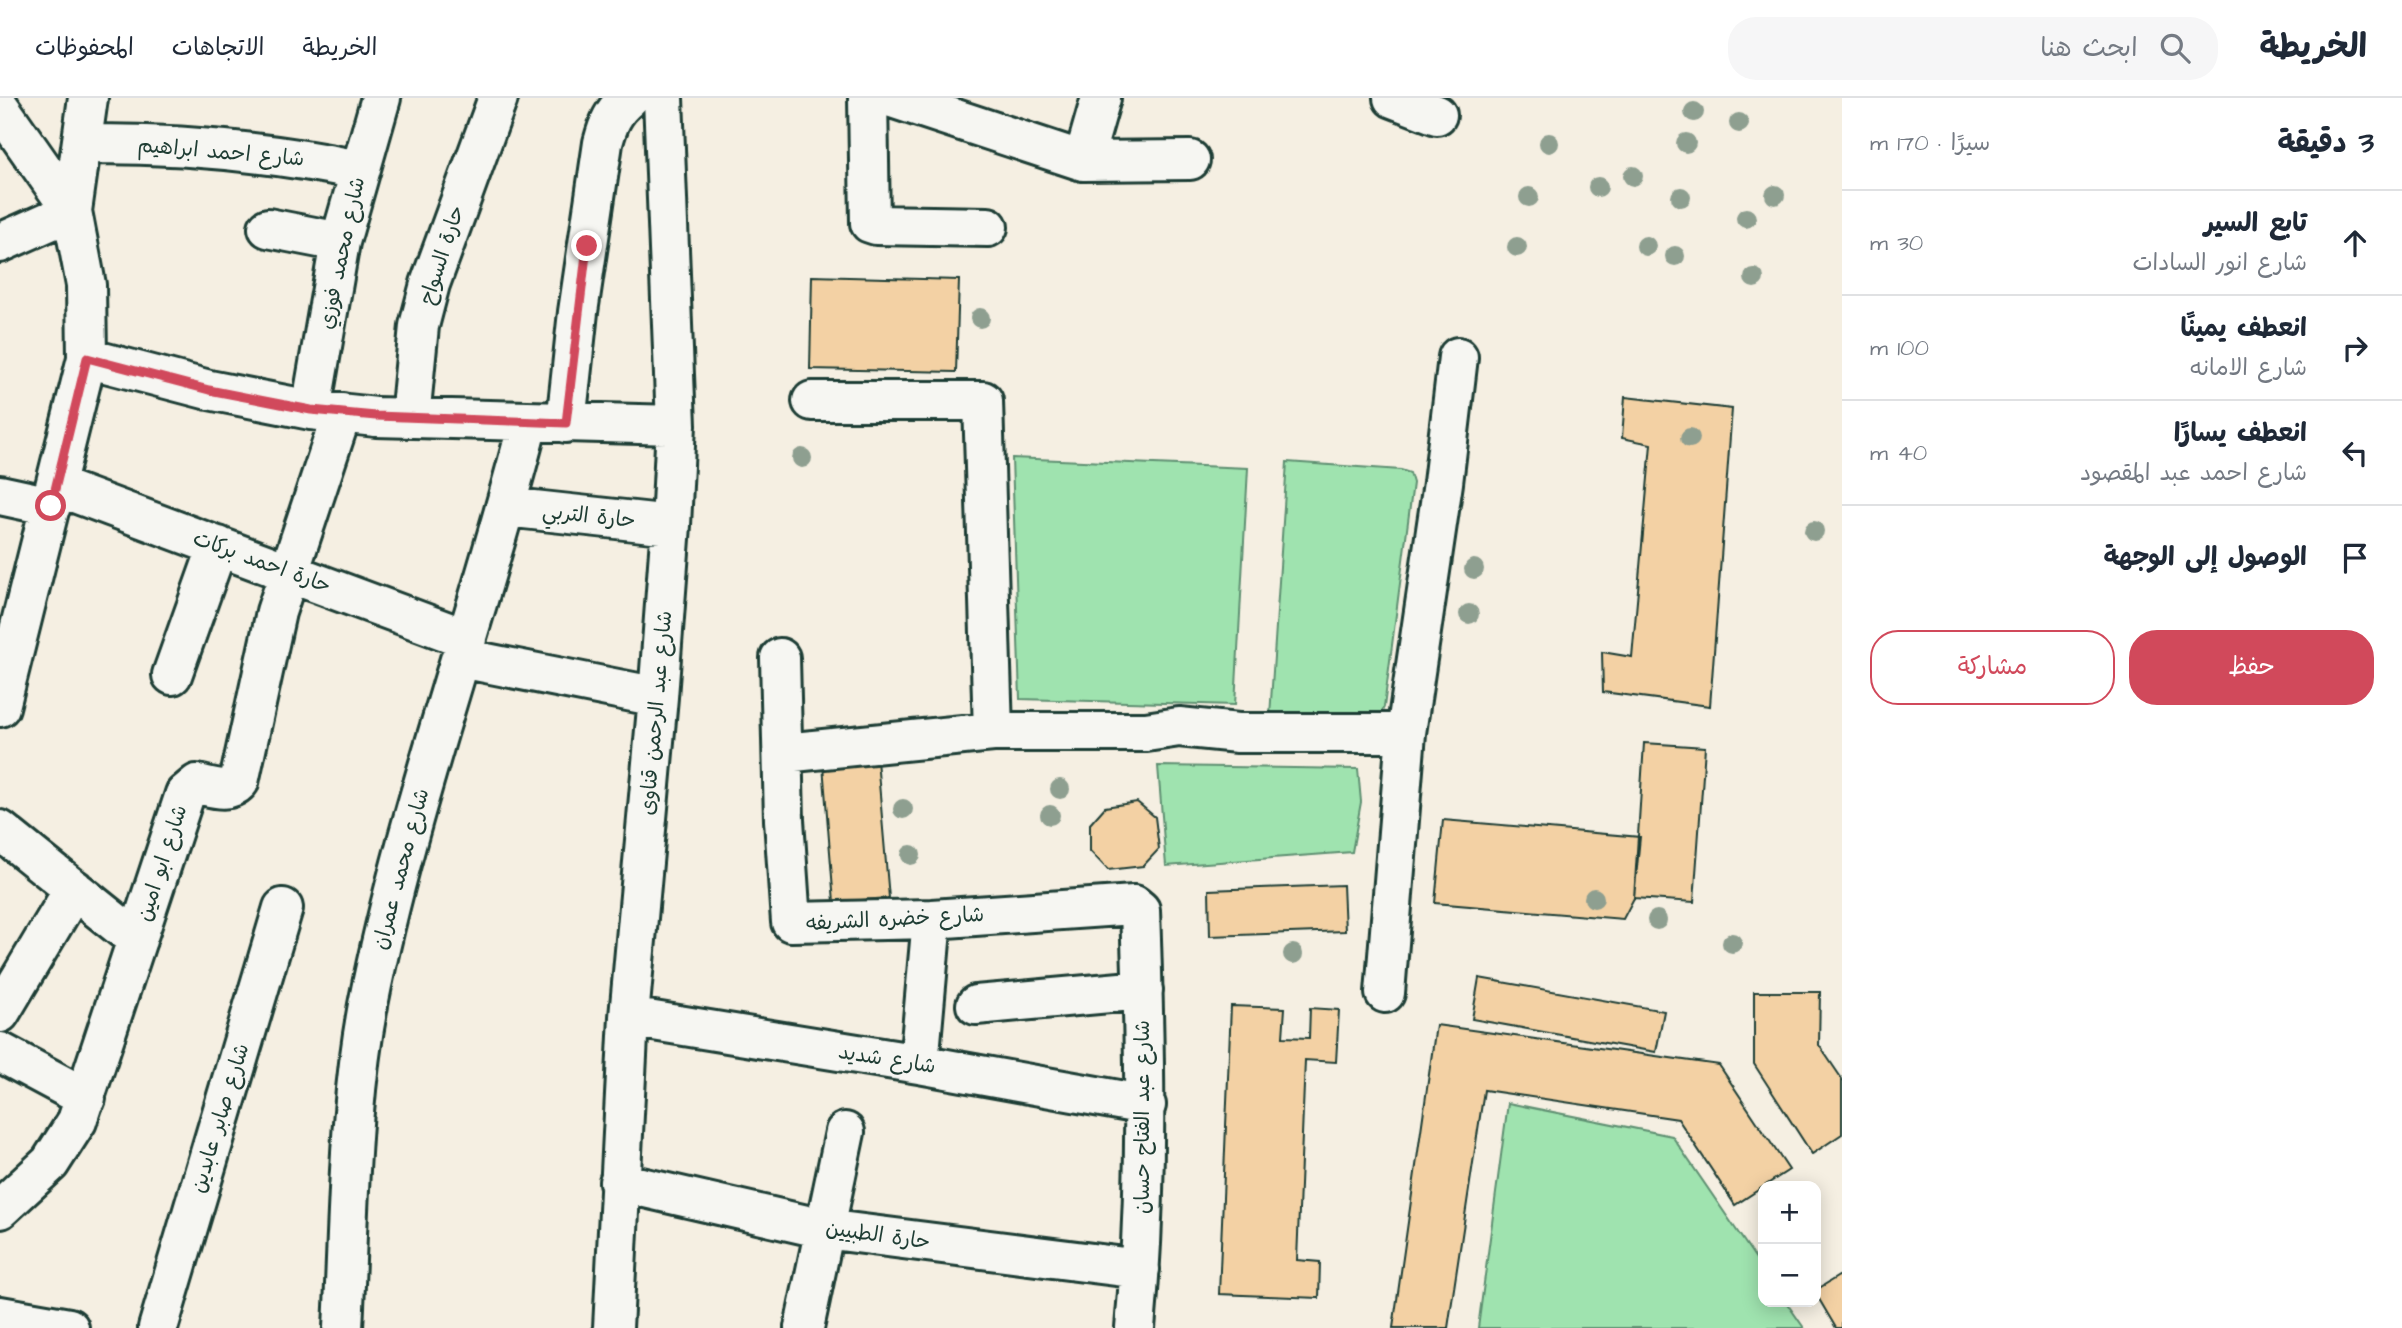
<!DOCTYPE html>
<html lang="ar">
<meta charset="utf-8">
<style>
body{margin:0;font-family:"Architects Daughter","Playpen Sans Arabic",sans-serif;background:#f6f6f7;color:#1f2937;direction:rtl}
.controls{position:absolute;right:21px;bottom:21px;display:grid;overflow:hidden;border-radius:14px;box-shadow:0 4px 18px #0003}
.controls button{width:63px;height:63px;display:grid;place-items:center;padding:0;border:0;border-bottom:2px solid #e0e1e3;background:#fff;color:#1f2937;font:35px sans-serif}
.stop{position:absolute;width:21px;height:21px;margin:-16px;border:5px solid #d1495b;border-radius:50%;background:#fff}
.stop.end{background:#d1495b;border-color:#fff;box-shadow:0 2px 7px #0008}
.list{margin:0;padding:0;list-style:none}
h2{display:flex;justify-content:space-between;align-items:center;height:91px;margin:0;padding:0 28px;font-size:30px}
h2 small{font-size:23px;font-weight:400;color:#747a83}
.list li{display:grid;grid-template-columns:46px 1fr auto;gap:21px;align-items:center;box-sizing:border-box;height:105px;padding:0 28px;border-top:2px solid #e0e1e3}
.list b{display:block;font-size:26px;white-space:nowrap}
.list p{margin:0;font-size:23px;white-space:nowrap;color:#747a83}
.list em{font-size:23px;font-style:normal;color:#747a83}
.actions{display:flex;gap:14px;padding:21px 28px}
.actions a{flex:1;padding:16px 0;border:2px solid #d1495b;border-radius:28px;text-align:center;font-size:24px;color:#d1495b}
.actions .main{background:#d1495b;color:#fff}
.icon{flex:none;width:38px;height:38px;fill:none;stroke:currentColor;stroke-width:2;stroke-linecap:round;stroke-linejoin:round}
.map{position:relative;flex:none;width:1842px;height:1230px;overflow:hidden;direction:ltr}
header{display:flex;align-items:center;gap:42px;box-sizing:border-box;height:98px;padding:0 35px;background:#fff;border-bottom:2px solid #e0e1e3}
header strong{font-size:33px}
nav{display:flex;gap:38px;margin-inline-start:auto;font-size:24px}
.search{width:490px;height:63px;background:#f6f6f7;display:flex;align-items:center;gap:18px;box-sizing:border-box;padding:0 24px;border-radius:28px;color:#747a83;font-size:26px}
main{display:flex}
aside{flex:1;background:#fff}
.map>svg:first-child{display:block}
.grass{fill:#9fe3af;stroke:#5f9072;stroke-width:2}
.building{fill:#f3d1a4;stroke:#1f3d34;stroke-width:2}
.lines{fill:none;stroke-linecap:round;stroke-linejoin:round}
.minor-casing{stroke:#1f3d34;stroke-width:44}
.minor{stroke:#f6f6f2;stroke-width:38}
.tree{fill:#8e9f90}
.route{stroke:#d1495b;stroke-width:9}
.labels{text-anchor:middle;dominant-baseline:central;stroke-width:5;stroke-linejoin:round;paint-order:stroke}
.street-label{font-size:21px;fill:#1f3d34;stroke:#f6f6f2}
</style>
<header>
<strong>الخريطة</strong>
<div class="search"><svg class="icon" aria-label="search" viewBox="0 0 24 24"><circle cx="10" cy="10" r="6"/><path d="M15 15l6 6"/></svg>ابحث هنا</div>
<nav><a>الخريطة</a><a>الاتجاهات</a><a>المحفوظات</a></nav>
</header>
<main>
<aside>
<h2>3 دقيقة<small>سيرًا · 170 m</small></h2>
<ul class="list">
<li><svg class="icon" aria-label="ahead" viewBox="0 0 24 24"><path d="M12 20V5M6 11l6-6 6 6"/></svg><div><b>تابع السير</b><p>شارع انور السادات</p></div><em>30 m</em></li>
<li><svg class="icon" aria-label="right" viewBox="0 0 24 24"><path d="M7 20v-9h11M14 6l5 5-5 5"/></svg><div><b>انعطف يمينًا</b><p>شارع الامانه</p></div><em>100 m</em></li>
<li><svg class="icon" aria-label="left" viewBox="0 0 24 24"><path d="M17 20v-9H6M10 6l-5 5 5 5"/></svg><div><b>انعطف يسارًا</b><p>شارع احمد عبد المقصود</p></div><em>40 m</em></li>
<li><svg class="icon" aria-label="arrive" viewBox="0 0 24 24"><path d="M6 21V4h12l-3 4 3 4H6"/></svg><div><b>الوصول إلى الوجهة</b></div></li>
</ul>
<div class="actions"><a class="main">حفظ</a><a>مشاركة</a></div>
</aside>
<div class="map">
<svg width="1842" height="1230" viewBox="0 0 1842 1230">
<rect width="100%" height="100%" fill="#f5efe2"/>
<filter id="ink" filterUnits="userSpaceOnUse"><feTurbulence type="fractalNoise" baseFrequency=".0143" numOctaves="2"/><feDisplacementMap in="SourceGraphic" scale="14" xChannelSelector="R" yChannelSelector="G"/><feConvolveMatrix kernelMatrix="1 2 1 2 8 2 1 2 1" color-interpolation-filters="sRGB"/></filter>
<g filter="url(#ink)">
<path class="grass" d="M1012,360L1248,370L1235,607L1020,601Z
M1287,364L1401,372L1410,375L1413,385L1384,609L1379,620L1270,618Z
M1158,668L1358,671L1361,704L1352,754L1166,768Z
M1508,1005L1672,1038L1763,1171V1204H1786L1804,1230H1478Z"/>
<path class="building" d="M812,178L959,182L956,274L810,271Z
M1625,299L1732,311L1710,608L1603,594L1602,554L1632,559L1651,346L1622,340Z
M1644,645L1705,649L1694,804L1634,800Z
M877,662L889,800L834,804L823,667Z
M1137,704L1155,719L1159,751L1143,768L1108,772L1090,753V726L1105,709Z
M1443,722L1640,739L1634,800L1623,821L1435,805Z
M1343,787L1345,833L1210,838L1209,792Z
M1479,880L1664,913L1656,954L1472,921Z
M1754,894H1820L1819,947L1842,981V1036L1812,1056L1754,966Z
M1231,908L1285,910L1283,939L1309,940L1310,910L1339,912L1336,964L1305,962L1297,1162L1320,1164L1319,1200L1219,1196Z
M1436,927L1719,967L1789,1072L1735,1107L1678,1021L1484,992L1448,1230H1393Z
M1842,1176V1230H1836L1816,1196V1192Z"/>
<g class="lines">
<g class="minor-casing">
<path id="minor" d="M868,0L870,125L876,127L988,129
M892,0L1083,63L1190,62
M1393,0L1437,17
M0,10L72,113L0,145
M82,46C176,45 267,53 359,72
M1083,63L1101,0
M268,130L340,144
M87,260L209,292L311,312L376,319L676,327
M812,303H983L993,634
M311,312L340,144L381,0
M410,320L419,228L430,186L498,0
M566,325L578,214L603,45C608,26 613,13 629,0
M56,388L467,541
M0,397L51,408
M506,409L671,427
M461,560L658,599
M780,560L784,722L791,824L932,821L1134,807L1140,812C1145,952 1148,1090 1135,1230
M172,577L218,448
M0,609L87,260L86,187L72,113L88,0
M784,655L993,634H1146L1179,629L1238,635H1406
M0,732L137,842
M1385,895L1406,635L1443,385L1458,259
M976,907L1143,892
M0,915L74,791
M629,919L919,966L1146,1007
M0,954L86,1000
M919,966L932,821
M619,1084L824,1131L1140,1171
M0,1111L50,1065L77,1023L185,696L197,686C212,689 228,696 239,684L276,514L342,315
M0,1218L69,1230
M158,1230L283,810
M343,1230C349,1116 348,999 372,887C412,696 480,513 528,325
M613,1230L629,919L658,599L671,427L676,327L663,0
M804,1230L845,1034"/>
</g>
<use href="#minor" class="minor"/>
</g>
<g class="tree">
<circle cx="1694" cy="14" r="10"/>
<circle cx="1739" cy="25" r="10"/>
<circle cx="1549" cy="45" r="10"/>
<circle cx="1686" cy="45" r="10"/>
<circle cx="1633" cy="78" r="10"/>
<circle cx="1598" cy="89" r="10"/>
<circle cx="1775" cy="97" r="10"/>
<circle cx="1529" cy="99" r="10"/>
<circle cx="1681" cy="99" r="10"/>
<circle cx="1746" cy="120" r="10"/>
<circle cx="1646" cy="148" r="10"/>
<circle cx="1517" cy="149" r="10"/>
<circle cx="1675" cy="158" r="10"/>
<circle cx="1754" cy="180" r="10"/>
<circle cx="980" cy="220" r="10"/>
<circle cx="1690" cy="340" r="10"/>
<circle cx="802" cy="360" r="10"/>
<circle cx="1814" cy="433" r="10"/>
<circle cx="1474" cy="471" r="10"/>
<circle cx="1469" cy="516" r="10"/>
<circle cx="1060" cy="691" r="10"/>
<circle cx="903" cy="711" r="10"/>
<circle cx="1050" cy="717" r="10"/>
<circle cx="911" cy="757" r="10"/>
<circle cx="1594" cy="800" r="10"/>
<circle cx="1657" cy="822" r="10"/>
<circle cx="1732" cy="845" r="10"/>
<circle cx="1293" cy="856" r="10"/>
</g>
</g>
<g class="lines" filter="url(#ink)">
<path class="route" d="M51,408L87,260L209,292L311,312L376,318L566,325L587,148"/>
</g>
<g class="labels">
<g class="street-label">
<text transform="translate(221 54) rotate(5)">شارع احمد ابراهيم</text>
<text transform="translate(342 155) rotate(-78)">شارع محمد فوزي</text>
<text transform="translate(442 157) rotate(-72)">حارة السواح</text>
<text transform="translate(589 418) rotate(6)">حارة التربي</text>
<text transform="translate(262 464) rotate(20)">حارة احمد بركات</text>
<text transform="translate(656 615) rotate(-85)">شارع عبد الرحمن قناوى</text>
<text transform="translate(162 765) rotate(-72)">شارع ابو امين</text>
<text transform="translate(401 771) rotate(-75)">شارع محمد عمران</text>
<text transform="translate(895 821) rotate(-3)">شارع خضره الشريفه</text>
<text transform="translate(887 961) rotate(9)">شارع شديد</text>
<text transform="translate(1142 1019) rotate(-90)">شارع عبد الفتاح حسان</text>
<text transform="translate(220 1020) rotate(-73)">شارع صابر عابدين</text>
<text transform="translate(878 1137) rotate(8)">حارة الطبيين</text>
</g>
</g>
</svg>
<div class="controls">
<button>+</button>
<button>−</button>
</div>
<div class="stop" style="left:51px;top:408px"></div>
<div class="stop end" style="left:587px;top:148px"></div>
</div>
</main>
